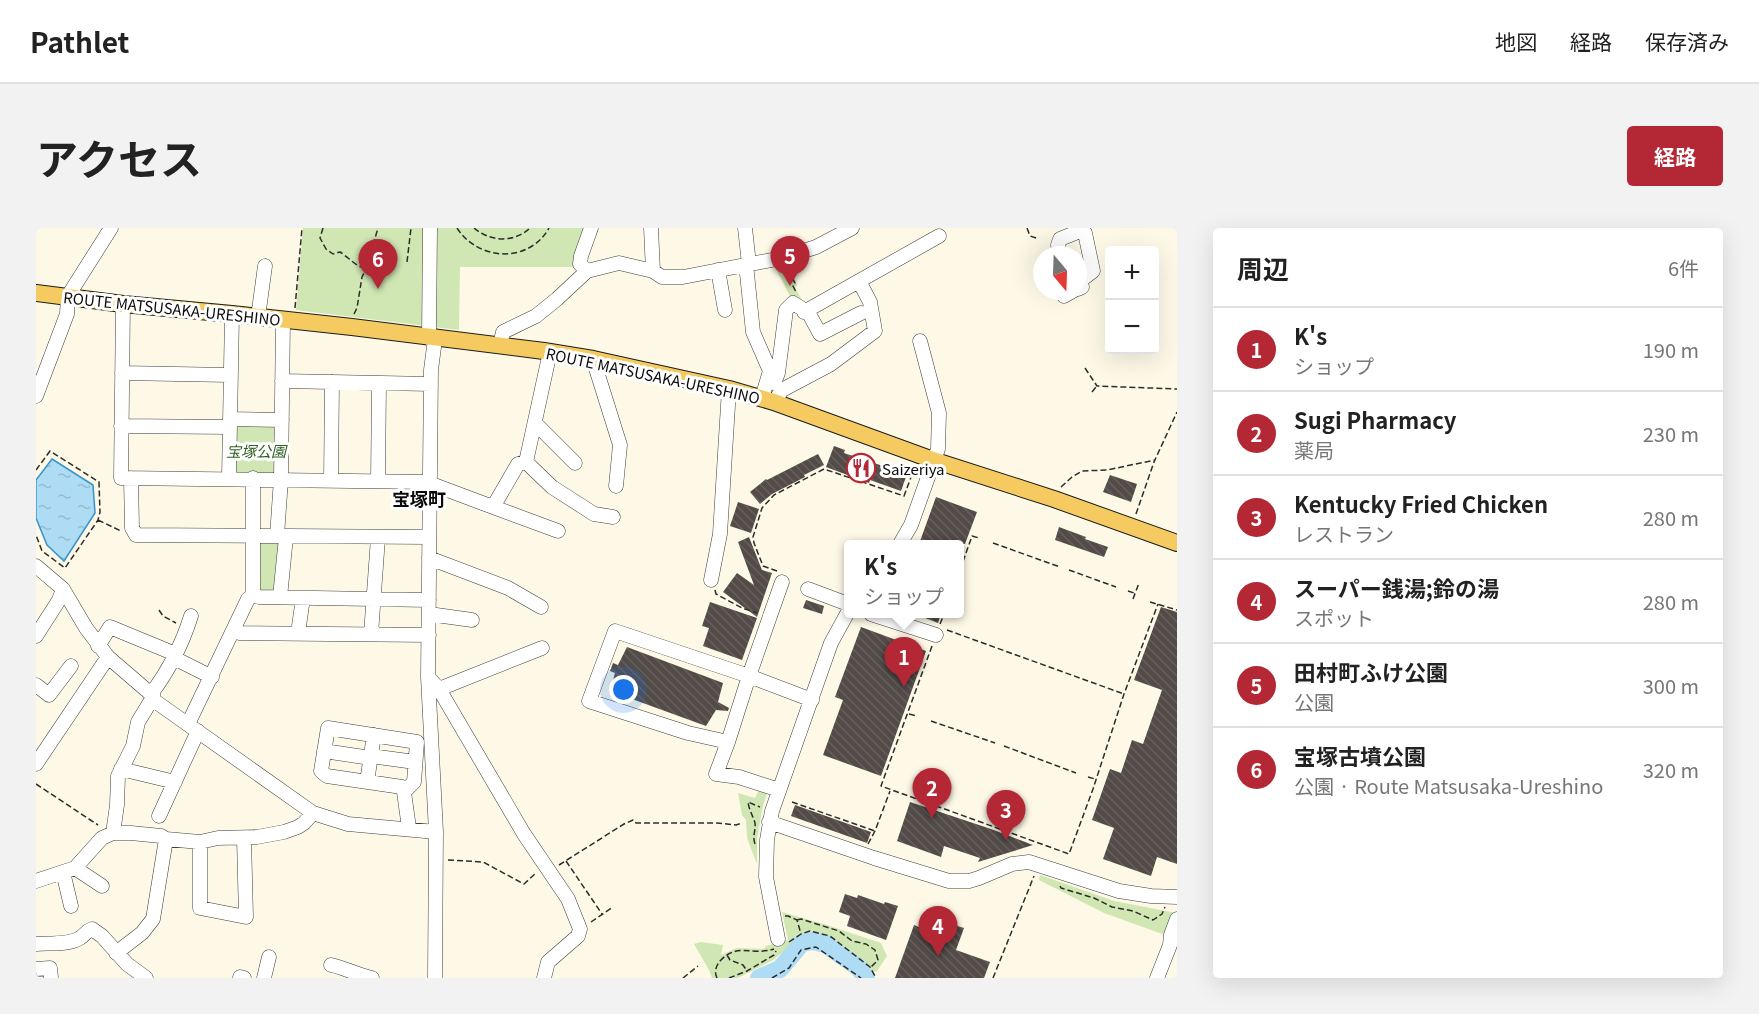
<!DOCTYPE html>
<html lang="ja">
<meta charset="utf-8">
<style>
body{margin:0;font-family:Georgia,"Noto Sans JP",serif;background:#f2f2f2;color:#222}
.controls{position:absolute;right:18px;top:18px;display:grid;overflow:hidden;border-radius:6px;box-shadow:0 6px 24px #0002}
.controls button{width:54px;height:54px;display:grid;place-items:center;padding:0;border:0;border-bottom:2px solid #e0e0e0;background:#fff;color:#222;font:30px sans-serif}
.compass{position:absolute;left:997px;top:18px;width:54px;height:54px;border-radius:50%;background:#fff;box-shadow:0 6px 24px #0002;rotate:161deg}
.you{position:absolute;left:588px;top:462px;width:21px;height:21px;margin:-15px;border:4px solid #fff;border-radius:50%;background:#1a73e8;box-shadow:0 0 0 9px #1a73e833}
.badge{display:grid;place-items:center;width:39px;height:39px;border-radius:50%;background:#b42734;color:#fff;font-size:20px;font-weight:700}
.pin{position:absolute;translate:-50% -50px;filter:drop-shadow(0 2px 3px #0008)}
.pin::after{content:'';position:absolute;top:32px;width:21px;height:18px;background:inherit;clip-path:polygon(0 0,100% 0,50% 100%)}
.popup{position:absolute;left:808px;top:312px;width:120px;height:78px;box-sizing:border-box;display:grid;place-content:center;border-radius:6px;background:#fff;filter:drop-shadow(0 2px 4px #0005);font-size:20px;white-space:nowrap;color:#767676}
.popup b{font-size:22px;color:#222}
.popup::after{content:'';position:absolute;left:50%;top:100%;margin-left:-12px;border:12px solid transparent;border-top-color:#fff}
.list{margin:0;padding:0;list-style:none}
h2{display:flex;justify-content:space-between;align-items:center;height:78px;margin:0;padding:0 24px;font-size:26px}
h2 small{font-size:20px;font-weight:400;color:#767676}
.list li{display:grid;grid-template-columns:39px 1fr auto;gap:18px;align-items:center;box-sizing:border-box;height:84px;padding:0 24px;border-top:2px solid #e0e0e0}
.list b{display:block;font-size:22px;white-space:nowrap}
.list p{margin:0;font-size:20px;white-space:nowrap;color:#767676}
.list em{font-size:20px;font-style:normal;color:#767676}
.map{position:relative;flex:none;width:1141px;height:750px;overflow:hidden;border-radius:6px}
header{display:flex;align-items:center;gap:36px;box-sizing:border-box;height:84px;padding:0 30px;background:#fff;border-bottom:2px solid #e0e0e0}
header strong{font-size:28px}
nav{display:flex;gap:33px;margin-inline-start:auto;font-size:21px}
.intro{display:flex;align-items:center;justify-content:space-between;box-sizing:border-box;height:144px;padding:0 36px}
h1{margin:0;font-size:42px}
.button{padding:15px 27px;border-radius:6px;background:#b42734;color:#fff;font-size:21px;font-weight:700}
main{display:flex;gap:36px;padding:0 36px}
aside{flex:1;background:#fff;border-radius:6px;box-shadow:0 6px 24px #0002}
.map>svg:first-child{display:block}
.park{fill:#d0e6b3}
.water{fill:url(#water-ripples);stroke:#3794c8;stroke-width:1.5}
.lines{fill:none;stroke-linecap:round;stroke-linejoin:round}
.river{stroke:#aedcf4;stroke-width:18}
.building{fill:url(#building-back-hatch)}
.minor-casing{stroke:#3d3d3d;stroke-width:15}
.major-casing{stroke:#1b1b1b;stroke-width:18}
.path{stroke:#2c2c2c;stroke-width:1.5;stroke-dasharray:6 3;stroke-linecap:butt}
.minor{stroke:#fff;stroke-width:14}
.major{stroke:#f5cb61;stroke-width:16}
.labels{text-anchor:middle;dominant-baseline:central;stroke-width:6;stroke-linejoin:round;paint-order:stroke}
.street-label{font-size:15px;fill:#0a0a0a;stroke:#fff}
.park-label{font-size:15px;font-style:italic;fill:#2d5e1d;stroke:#fff}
.poi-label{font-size:15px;fill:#0a0a0a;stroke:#fff;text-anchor:start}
.quarter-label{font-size:18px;font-weight:bold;fill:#0a0a0a;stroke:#fff}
</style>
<header>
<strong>Pathlet</strong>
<nav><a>地図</a><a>経路</a><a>保存済み</a></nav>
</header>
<div class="intro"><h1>アクセス</h1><a class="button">経路</a></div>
<main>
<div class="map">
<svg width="1141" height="750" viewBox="0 0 1141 750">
<defs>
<pattern id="water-ripples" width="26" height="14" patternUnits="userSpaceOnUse" patternTransform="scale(1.5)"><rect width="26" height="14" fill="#aedcf4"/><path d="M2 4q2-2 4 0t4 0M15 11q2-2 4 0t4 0" fill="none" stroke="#94bbd0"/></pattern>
<pattern id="building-back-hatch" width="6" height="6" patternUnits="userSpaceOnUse" patternTransform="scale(1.5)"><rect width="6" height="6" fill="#524b47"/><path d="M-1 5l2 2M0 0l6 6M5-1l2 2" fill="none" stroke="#66605d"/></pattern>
</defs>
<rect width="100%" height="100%" fill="#fef9e7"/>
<path class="park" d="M267,0H550L541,25L538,39H424L423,102L260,82Z
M751,34L761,57L759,59L769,78L761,82L738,37Z
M203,195L239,196L242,243L237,246L203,245L198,242V198Z
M225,313H243L242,363L224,364L221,361L222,317Z
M723,562L731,565L726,582L721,612V636L711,610L710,592L706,587L702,565L719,570Z
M1004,647L1078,673L1140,685L1129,707L1068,685L1003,652Z
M746,684L791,697L845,715L851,728L841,743L832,745L795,712L775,706L764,710L737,732L702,750H676L673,742L658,716L664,714L687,717L685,727L701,720L728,721L730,718L752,712Z"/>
<path class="water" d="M16,231L57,257L59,285L28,333L11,317L0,290V252Z"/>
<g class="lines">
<path class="river" d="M723,750L744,741L766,715L777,713L789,716L823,740L830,750"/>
</g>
<path class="building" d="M798,218L809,222L808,225L871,246L865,263L834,252L833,255L790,239Z
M782,226L788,237L768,247L769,249L736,266L724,276L714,264L730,251L731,252Z
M1074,247L1101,256L1095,274L1067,264Z
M900,269L941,284L929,316H883Z
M702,274L723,281L715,305L694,298Z
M1023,299L1050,309L1049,311L1072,319L1068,329L1019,312Z
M713,309L726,342L736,345L721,389L687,364L701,345L718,357L702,314Z
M770,372L788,378L786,386L767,380Z
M674,374L721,390L706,432L667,418L673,400L666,398Z
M1125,379L1141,384V636L1121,629L1115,648L1067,631L1078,600L1056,592L1074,541L1085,545L1096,512L1107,516L1126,462L1098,452Z
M879,386H905L902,395Z
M825,399L890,423L845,548L787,527L807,472L799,469Z
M591,419L687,455L682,474L693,480L692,483L680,482L670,498L574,463L579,445L574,443L577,435L582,437Z
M874,574L955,601L997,617L942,634L944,630L908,618L905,629L861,613Z
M759,577L835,604L831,615L755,588Z
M809,666L821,670L822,667L848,676L849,674L862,678L850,712L811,698L814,688L803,684Z
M915,696L928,700L920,722L954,734L948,750H859L878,697L910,710Z"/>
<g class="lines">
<g class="minor-casing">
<path id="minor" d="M615,0L617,43
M709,0L713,36
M1023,24L1022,17L1024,11L1044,3
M710,36L717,104L734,143L726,170
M682,42L689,82
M551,43L544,36L545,28L555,0
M1042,61L1046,59L1044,53L1057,43L1049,5L1044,3L1043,0
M1028,68L1037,63
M87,76L85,250L393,254
M771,82L784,106L825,85
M768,84L903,8
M222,89L229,38
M393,110L394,0
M464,117L467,104L500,88L521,71L551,43L583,35L617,43L626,49H647L746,30L780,19L816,0
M557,131L584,217L580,258
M86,145L194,147
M246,153L395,156
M738,155L742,145L750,82L757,75L765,80
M0,168L31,86L32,68L75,0
M738,174L746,162L795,136L839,103L834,74L823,53
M194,191L246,192
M499,195L539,235
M85,198L193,199
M490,234L516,259L558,286L577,289
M95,250L96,300L100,307L393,309
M193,250L196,86
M295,252L296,154
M342,253L343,155
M393,255L457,279L482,236L490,234L514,124
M457,279L522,303
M241,308L245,251L247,92
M864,316L875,297L902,221L903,185L884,113
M393,330L472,360L505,379
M0,338L27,361L50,400L72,429L115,466
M675,352L684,306L693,161
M746,354L713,448L776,472
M772,361L812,376
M217,367L223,369L393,372
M244,369L250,309
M393,386L436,392
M835,386L900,407
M197,402L204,405L393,407
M262,405L267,370
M335,406L342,310
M0,408L23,372L27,361
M62,418L74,399L137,425L138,430L176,449
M392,449L403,461L488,606L532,671L544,701L542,708L512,734L508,750
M0,457L13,467L35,438
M403,461L506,420
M116,471L277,585L312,596L400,604
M152,496L212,371L217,367V250
M692,514L713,448L579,403L553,473L652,505L692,514L680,546L703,549L743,562
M288,523L328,529L335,528L379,534
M0,536L72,429
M85,541L139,554
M331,554L338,507
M368,564L378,554L381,514L292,500L285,543L291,548L366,559L368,564L373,600
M123,588L162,503
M733,594L838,630L913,653H933L943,650L976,636L993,634L1083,663L1115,668L1141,669
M77,605L81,577L82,548L97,518L102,494L116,471L117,467L115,466C133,442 146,417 155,388
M164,614V680L210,689L208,610
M39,640L66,658
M27,644L35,678
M0,653L39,640L66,610L77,605H95L125,608L130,611L164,614L182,610L221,609L248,604L262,599L268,595L277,585
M742,711L730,649L731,612L736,583L795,415L812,384
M0,716C13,715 33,717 44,710C49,707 50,703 56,701L66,708L91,736L110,750
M80,725L106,705L117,691L130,611
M295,737C309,740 322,747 336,750
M0,741L14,740L15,750
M204,750V749L208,750
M228,750L233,729
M399,750L400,604L392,449L395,142L399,111
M1121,750L1134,717L1135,707L1141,691"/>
</g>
<g class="major-casing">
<path id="major" d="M0,65L87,76L196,86L316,99L508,123L557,131L693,161L738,174L897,232L1018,271L1141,315"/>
</g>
<path class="path" d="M287,0L284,10L290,21L297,26L304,24C312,29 321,39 328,40
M421,0C442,33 493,36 513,0
M438,0C454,14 478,15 494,0
M991,0L994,8L1003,11
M371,34L375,0
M752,42L759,55L757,58L760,64
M259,80L266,0
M318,86L321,80L326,49L330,41L342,0
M1049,140L1061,158L1141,161
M1056,164L1060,159
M0,242L14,223L63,254L64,284L62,292L29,340L6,323L0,307
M1025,259L1036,249L1046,243L1071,242L1119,232
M1100,286L1118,234L1141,184
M62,292L85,303
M957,315L1024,339
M924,342L936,308L943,310
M1033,342L1080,359
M741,343L727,338L718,315L717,309L726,280L738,267L788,241L868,268L877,244
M679,362L680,366L706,380L721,385
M1092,363L1098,365
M1097,371L1103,355
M1114,374L1141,382
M123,382L127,388L140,395
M904,396L908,386
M911,402L1088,466
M896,418L845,558L1033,626L1057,561L1088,466L1122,376
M873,486L881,488
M895,493L959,515
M968,518L1040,545
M1052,549L1059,551
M0,556L62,597
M756,574L839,603
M719,616C716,608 720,603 719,595C717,588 713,582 712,574L724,579
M832,616L839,603L854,563
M412,632L447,634L488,656L500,645
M530,633L566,686
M523,637L588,596L597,592L600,595H681L700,597L706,595
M1024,658L1025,660L1058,670L1076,679L1097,683L1117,692L1126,686L1129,679
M749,688H752L761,692L765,706
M761,692L765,691L803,703L816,713L830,716L839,722L842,732L835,739
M555,694L577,679
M753,714L765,706L774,703L794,708L834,739L840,750
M691,727L694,732L707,737L711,743
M647,750L662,738
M681,750C678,744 680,738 684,733C701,714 717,728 738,721
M693,750L711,743L738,727L740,723
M736,750L753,740L765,722L780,719L825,750
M957,750L998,648"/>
<use href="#minor" class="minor"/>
<use href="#major" class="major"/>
</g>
<defs>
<g id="restaurant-ring" transform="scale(1.5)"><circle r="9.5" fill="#fff" stroke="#b42734" stroke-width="1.5"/><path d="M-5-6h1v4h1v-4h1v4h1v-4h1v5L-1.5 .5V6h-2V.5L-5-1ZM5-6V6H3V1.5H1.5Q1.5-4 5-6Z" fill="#b42734"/></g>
</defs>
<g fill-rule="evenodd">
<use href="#restaurant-ring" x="825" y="240"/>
</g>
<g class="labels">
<g class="street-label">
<text transform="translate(136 80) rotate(6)">ROUTE MATSUSAKA-URESHINO</text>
<text transform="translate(617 147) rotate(12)">ROUTE MATSUSAKA-URESHINO</text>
</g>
<g class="park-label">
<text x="220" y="222">宝塚公園</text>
</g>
<g class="poi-label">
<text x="846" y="240">Saizeriya</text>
</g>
<g class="quarter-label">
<text x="383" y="270">宝塚町</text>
</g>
</g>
</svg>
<div class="controls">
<button>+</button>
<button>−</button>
</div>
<svg class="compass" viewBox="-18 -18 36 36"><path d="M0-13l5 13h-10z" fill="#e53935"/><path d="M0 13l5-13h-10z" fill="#767676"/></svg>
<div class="you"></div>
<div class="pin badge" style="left:868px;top:459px">1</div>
<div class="popup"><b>K's</b>ショップ</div>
<div class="pin badge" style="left:896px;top:590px">2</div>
<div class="pin badge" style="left:970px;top:612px">3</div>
<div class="pin badge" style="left:902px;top:728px">4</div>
<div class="pin badge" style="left:754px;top:58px">5</div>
<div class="pin badge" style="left:342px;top:61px">6</div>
</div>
<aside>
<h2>周辺<small>6件</small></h2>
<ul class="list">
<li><span class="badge">1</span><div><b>K's</b><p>ショップ</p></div><em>190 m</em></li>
<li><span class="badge">2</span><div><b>Sugi Pharmacy</b><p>薬局</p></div><em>230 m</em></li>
<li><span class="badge">3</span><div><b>Kentucky Fried Chicken</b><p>レストラン</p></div><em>280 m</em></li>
<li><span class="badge">4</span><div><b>スーパー銭湯;鈴の湯</b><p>スポット</p></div><em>280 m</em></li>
<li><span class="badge">5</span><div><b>田村町ふけ公園</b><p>公園</p></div><em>300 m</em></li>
<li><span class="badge">6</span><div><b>宝塚古墳公園</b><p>公園 · Route Matsusaka-Ureshino</p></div><em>320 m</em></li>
</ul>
</aside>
</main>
